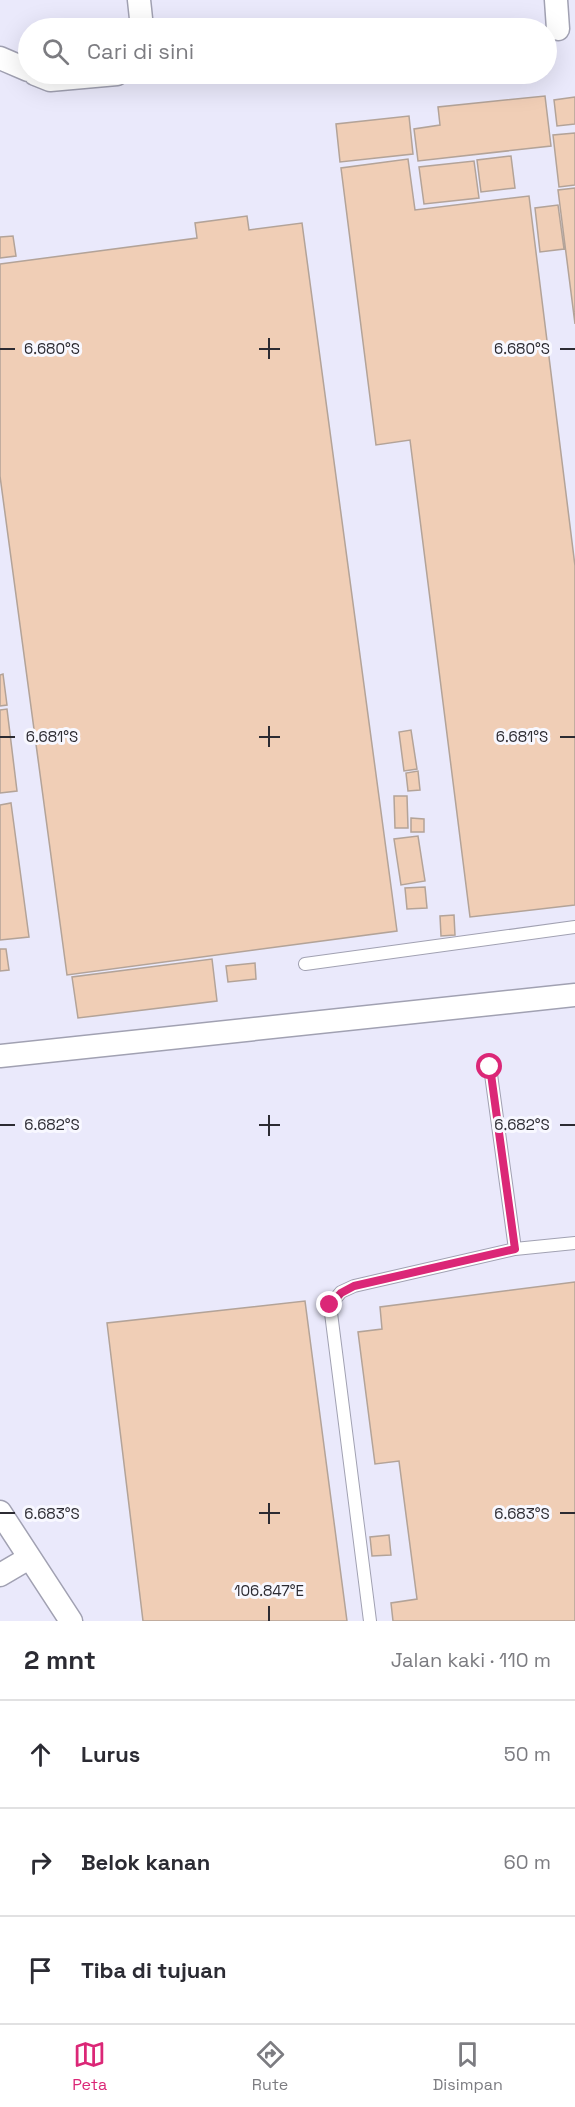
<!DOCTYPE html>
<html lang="id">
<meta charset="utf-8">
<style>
body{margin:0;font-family:"Space Grotesk",sans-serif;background:#f2f2f3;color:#2b2b33}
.stop{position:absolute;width:18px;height:18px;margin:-14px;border:4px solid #db2777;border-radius:50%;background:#fff}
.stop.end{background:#db2777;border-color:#fff;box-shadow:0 2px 6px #0008}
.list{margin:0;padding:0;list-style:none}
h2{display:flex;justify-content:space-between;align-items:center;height:78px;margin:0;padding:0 24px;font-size:26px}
h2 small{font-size:20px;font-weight:400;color:#7c7c81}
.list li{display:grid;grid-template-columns:39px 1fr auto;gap:18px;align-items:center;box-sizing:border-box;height:108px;padding:0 24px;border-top:2px solid #e1e1e2}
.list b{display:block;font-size:22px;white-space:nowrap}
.list em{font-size:20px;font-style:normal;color:#7c7c81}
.icon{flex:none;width:33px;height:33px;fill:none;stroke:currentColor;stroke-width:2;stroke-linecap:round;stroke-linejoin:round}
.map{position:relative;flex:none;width:575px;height:1621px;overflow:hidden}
.search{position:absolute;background:#fff;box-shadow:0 6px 24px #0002;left:18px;right:18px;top:18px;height:66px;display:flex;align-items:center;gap:15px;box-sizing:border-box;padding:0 21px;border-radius:33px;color:#7c7c81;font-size:22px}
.sheet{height:402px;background:#fff}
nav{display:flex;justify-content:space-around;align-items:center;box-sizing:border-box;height:84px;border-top:2px solid #e1e1e2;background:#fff;font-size:16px;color:#7c7c81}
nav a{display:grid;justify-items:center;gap:3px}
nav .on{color:#db2777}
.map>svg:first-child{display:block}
.building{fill:#f0ceb6;stroke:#b3a398;stroke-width:1.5}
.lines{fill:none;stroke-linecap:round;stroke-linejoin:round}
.service-casing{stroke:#a1a1b2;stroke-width:14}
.minor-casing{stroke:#a1a1b2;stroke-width:25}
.service{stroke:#fff;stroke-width:12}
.minor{stroke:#fff;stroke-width:22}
.route{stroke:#db2777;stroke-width:8}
.ticks{fill:none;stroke:#2c2b32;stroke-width:2}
.ticks-label{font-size:15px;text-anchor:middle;fill:#2c2b32;stroke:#f8f8ff;stroke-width:6;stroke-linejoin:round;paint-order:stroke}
</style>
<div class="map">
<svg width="575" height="1621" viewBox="0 0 575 1621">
<rect width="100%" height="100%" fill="#eae9fb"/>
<path class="building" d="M545,96L551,146L418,161L414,129L440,125L438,107Z
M575,97V124L557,126L554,100Z
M409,116L413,154L340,162L336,124Z
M575,133V185L559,187L553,135Z
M511,156L515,188L481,192L477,160Z
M408,159L415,210L529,196L575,566V905L470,917L410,440L376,445L341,168Z
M474,161L479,198L424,204L419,167Z
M575,188V324L558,190Z
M558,205L564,249L540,252L535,208Z
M247,216L249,230L302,223L397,931L67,975L0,476V264L197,238L195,223Z
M13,236L16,256L0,258V237Z
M3,674L7,705L0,706V675Z
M7,709L17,791L0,793V710Z
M411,730L417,769L404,771L399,732Z
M418,771L420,790L408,791L406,773Z
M394,796H407L408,828H395Z
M11,803L29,937L0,940V805Z
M411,818L424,819V832H411Z
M418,836L425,881L401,885L394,839Z
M425,887L427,908L407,909L405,888Z
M454,915L455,935L441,936L440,916Z
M0,949H6L9,970L0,971Z
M212,959L217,1001L78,1018L72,977Z
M255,963L256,979L228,982L226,966Z
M575,1282V1621H393L391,1603L417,1599L399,1461L375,1464L358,1332L382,1329L380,1307Z
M305,1301L347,1621H143L107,1323Z
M389,1535L391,1555L372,1556L370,1537Z"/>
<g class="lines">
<g class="service-casing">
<path id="service" d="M305,964L575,927
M515,1249L575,1243
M370,1621L330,1305L341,1292L354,1286L515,1249L490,1067"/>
</g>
<g class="minor-casing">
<path id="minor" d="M139,0L142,28
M556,0L558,29
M0,58L28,70
M35,74L50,80L117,74
M0,1056L575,995
M0,1512L71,1621
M0,1575L29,1558"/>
</g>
<use href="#service" class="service"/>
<use href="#minor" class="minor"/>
</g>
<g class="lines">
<path class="route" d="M330,1305L341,1293L354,1286L515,1249L490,1067"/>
</g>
<path class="ticks" d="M269,338V359M0,349H15M259,349H280M560,349H575M269,726V747M0,737H15M259,737H280M560,737H575M269,1115V1136M0,1125H15M259,1125H280M560,1125H575M269,1503V1524M0,1513H15M259,1513H280M560,1513H575M269,1606V1621"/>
<g class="ticks-label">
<text x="52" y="354">6.680°S</text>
<text x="522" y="354">6.680°S</text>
<text x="52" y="742">6.681°S</text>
<text x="522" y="742">6.681°S</text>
<text x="52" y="1130">6.682°S</text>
<text x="522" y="1130">6.682°S</text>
<text x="52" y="1519">6.683°S</text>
<text x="522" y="1519">6.683°S</text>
<text x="269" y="1596">106.847°E</text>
</g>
</svg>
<div class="stop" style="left:490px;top:1067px"></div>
<div class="stop end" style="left:330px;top:1305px"></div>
<div class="search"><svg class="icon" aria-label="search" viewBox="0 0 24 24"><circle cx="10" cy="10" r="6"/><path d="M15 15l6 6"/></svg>Cari di sini</div>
</div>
<section class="sheet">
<h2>2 mnt<small>Jalan kaki · 110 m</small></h2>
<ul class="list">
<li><svg class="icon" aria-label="ahead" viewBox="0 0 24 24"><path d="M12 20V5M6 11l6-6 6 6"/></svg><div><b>Lurus</b></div><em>50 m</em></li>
<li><svg class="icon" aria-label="right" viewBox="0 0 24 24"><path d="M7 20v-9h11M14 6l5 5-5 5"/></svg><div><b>Belok kanan</b></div><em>60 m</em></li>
<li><svg class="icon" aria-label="arrive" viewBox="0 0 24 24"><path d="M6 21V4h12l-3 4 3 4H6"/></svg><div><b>Tiba di tujuan</b></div></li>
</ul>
</section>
<nav>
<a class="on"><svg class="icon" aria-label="map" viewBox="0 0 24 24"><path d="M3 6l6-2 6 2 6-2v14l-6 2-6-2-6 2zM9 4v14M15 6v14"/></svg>Peta</a>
<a><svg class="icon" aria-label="directions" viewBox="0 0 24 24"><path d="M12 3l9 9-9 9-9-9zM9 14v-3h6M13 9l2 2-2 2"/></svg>Rute</a>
<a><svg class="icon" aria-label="saved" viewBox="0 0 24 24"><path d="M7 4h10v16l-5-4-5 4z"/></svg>Disimpan</a>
</nav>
